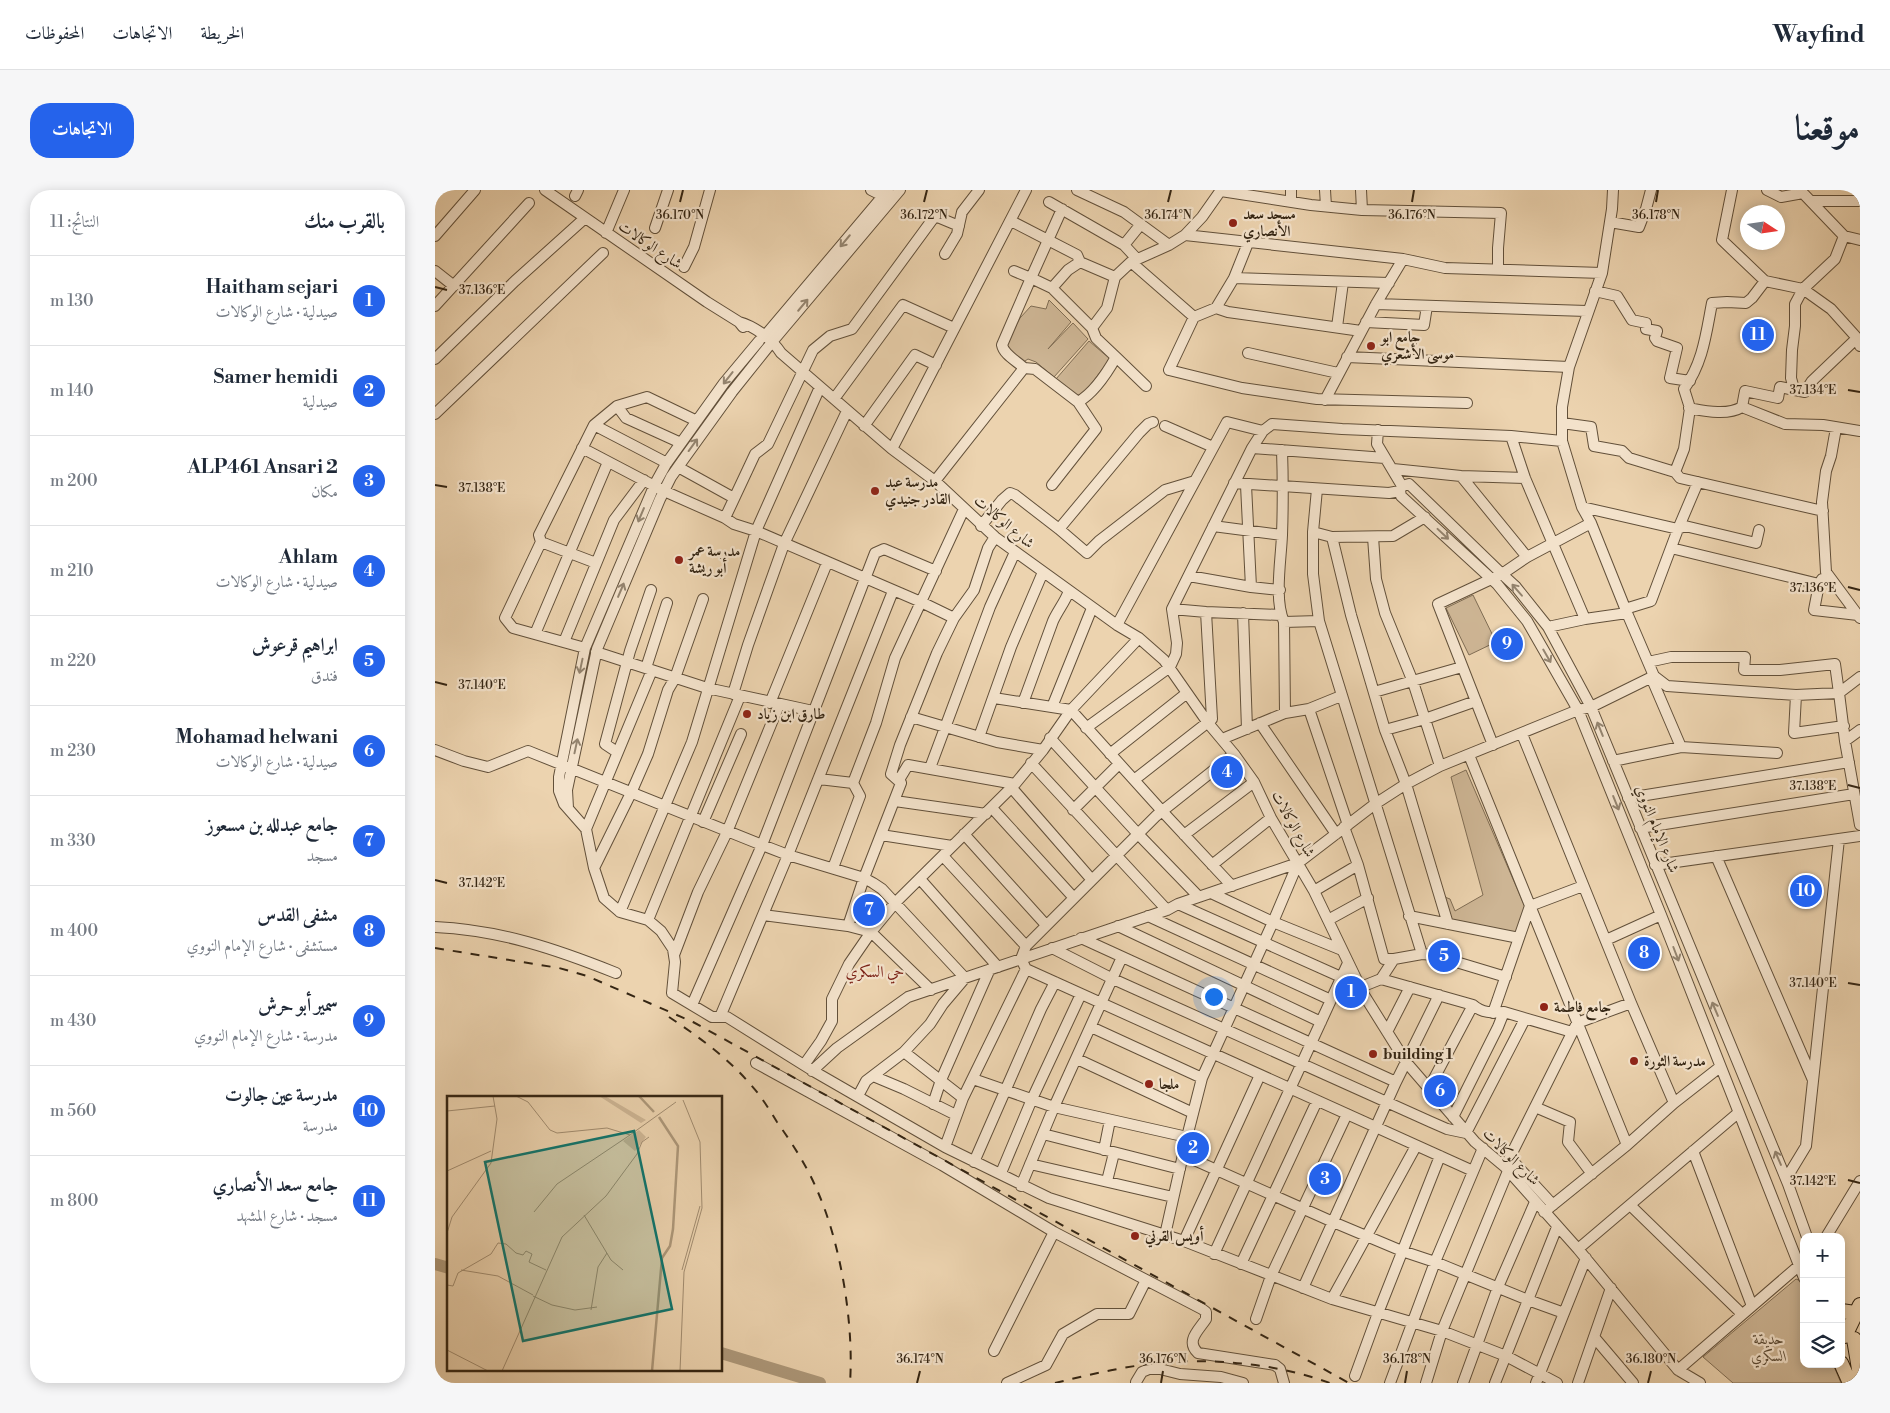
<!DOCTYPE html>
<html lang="ar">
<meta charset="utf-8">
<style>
body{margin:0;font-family:"Libre Bodoni",Amiri,serif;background:#f6f6f7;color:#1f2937;direction:rtl}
.controls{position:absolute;right:15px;bottom:15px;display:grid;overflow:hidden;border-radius:10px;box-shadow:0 2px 12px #0003}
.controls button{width:45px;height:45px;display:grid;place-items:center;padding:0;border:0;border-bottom:1px solid #e0e1e3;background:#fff;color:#1f2937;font:25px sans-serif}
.compass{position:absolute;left:1305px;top:15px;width:45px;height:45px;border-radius:50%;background:#fff;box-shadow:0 2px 12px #0003;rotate:102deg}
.you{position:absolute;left:778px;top:806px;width:18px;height:18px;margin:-12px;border:4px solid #fff;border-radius:50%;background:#1a73e8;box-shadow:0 0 0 8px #1a73e833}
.badge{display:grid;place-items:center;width:32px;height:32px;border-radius:50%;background:#2563eb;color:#fff;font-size:16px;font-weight:700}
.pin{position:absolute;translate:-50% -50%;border:2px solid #fff;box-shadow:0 1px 5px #0006}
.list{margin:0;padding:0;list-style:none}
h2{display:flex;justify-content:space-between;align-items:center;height:65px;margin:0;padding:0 20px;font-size:21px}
h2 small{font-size:16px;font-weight:400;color:#747a83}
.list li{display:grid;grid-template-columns:32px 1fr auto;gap:15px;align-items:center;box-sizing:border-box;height:90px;padding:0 20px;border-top:1px solid #e0e1e3}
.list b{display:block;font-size:19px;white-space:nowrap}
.list p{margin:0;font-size:16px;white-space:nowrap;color:#747a83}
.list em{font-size:16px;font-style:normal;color:#747a83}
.icon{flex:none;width:28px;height:28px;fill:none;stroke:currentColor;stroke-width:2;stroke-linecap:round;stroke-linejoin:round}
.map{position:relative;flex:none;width:1425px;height:1193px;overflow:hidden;direction:ltr;border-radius:20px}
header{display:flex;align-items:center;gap:30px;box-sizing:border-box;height:70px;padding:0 25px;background:#fff;border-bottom:1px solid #e0e1e3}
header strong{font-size:24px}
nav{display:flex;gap:28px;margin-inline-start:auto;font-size:18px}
.intro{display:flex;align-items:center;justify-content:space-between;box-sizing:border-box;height:120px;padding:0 30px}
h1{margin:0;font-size:35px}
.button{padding:12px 22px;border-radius:20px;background:#2563eb;color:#fff;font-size:18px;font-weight:700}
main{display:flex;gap:30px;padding:0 30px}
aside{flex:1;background:#fff;border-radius:20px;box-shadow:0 2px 12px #0003}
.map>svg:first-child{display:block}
.green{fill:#cdb594;stroke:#806d54}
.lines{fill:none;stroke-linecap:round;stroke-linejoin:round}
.river{stroke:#ad987a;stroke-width:12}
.minor-casing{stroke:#62503a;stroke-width:12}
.major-casing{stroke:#342513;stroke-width:16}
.minor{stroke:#f3e2cb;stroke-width:10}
.major{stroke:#ecd3af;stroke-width:14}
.rail{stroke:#342513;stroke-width:2;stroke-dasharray:9 9;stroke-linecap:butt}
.oneway{stroke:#94846f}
.ticks{fill:none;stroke:#342513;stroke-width:2}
.poi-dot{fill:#8f2418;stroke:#f3e2cb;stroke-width:2}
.labels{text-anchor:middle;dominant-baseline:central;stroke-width:4.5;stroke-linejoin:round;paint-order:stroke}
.poi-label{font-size:15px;font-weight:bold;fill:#342513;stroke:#f3e2cb;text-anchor:start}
.street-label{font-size:15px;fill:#342513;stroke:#f3e2cb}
.park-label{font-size:15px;font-style:italic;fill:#5a4933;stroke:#f3e2cb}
.neighbourhood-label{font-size:16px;fill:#7a1f14;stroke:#f3e2cb}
.inset-river{fill:none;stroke:#ad987a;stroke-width:2.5}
.inset-road{fill:none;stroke:#a28d71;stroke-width:1}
.view{fill:#0f766e;fill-opacity:0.15;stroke:#0f766e;stroke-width:2.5}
.inset-edge{fill:none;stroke:#342513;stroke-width:2.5}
.ticks-label{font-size:12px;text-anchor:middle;fill:#342513;stroke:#f3e2cb;stroke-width:4.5;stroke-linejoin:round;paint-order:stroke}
</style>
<header>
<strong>Wayfind</strong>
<nav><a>الخريطة</a><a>الاتجاهات</a><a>المحفوظات</a></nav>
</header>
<div class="intro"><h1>موقعنا</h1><a class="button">الاتجاهات</a></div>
<main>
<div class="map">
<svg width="1425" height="1193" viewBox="0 0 1425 1193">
<rect width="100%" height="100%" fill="#ecd3af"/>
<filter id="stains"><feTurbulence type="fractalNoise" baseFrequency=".004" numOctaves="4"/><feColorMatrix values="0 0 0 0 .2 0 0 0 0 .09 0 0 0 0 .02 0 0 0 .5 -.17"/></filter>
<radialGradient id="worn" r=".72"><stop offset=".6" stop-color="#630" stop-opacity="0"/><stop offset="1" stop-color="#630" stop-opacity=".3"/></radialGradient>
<path class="green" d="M614,110L636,132L613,159L638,133L653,149L619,187L601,172L593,169L587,173L571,158V155L585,128L596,116L611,119Z
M654,151L675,169L647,206L640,205L621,189Z
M1038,405L1061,452L1034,465L1011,418Z
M1031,580L1090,717L1081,745L1014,731L1007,706L1015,709L1020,721L1048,705L1016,587Z
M1361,1089L1366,1091L1369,1099V1174H1398L1406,1193H1298L1268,1167Z"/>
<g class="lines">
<path class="river" d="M0,1074L14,1078
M286,1163L385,1193"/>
<g class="minor-casing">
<path id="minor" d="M110,0L272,112L304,132L308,137
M436,0L448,6
M642,0L689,22L734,55
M856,0V11
M890,0L891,16
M926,0L927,20
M1178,0L1177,19L1167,83L1134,177L1127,217V251L1147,317L1156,333L1192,423L1219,486L1232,496L1361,505L1404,503L1400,474L1345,480H1309L1310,467H1236L1213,472
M1297,0L1287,50L1330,91L1368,99L1396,119L1422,148L1425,156
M1332,0L1346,7L1368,3
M1365,0L1409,46L1425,50
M786,1L876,15L927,20L1066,23L1063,58V79
M140,6L143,0
M1376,11H1425
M614,12L689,55L702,69
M627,19L596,88L617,98L657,138
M576,31L642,65L645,72
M1175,32L1204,37L1211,19L1216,0
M220,38L233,0
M171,43L189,0
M750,45L968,69
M0,46L40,0
M689,55L706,34
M510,64L522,44L527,22L544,0
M696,72L759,127L781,118L793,122L926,141
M249,77L259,57L275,0
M0,81L19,96
M579,81L596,88L567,155C569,165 582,171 589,178
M799,88L954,93
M617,98L633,80L645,72L680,87
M1160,101L1182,106L1197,130L1211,133V139L1222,141L1220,148L1222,151L1242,158L1235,188L1255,191
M941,114L1152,121
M0,116L94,13
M781,118L799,88L813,53
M759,127L734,180L807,198L882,209L1032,213
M304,132C319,136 337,149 346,163L457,259L500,291L560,347L682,435L704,448L729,470L773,533L799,564L819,592L836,628L879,701L929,805L971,872L1040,952L1070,977L1143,1059L1243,1180L1265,1193
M931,132L989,135L992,116
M902,137L908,92
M329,147L453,0
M324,151L289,193L231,274L220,294L150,458L124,587V601L129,614L151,639L159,678L169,708L185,722L213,730L226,741L238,759L240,772L237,803L277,827H292L380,882L510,957L614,1008L749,1051L897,1109L1007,1141L1071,1166L1122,1193
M337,152L465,0
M813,163L903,183
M681,167L711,196
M912,167L1134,177
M0,169L80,91L150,28
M1359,199L1356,188L1357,160L1360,136V114L1368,99L1400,69L1409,46
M399,209L468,115L519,138
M890,210L941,114L968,69L1010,78L1167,83
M182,216L191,228L246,253
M1307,217L1350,234L1388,235L1425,241
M1254,218C1270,221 1292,226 1307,217L1310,201L1343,208L1345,197L1370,202L1377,191L1422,148
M0,224L168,63
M1127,233L1156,237L1159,256L1187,261L1194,268L1240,282L1245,288L1388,321
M159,235L232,273
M429,236L480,165L501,175
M730,236L778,257
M1401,238L1396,266L1391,281L1387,312L1391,382L1425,428
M943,240L942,254L967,296L965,301L966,306L1062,394L1092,431L1143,520L1226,725L1369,1088
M1076,246L1090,288L1150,429L1192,423
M147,258L229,301L290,328L299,334L321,341L486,412L519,428
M817,258L950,268
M457,259L591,0
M847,260C848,288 848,316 847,345C846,370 839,410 849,432L850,523
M243,277L299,308
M958,279L1026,286L1090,288
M1240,282L1249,259L1255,218L1249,199C1268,173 1271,144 1277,113L1292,112L1311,113L1317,108L1330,91
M1026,286L1092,367
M500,291L589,178L600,179L643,212C659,203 672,183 681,167L661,148L657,138L672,118L680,87L696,72L734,55L750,45L767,27L786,0
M799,293L954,303L965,301
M617,295L661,239L643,212
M967,296L974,294L1067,384L1081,397L1113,437L1156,517L1353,994L1372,1047
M882,299L878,342V384L884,431L987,764
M1147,317L1243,339L1250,336L1321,353L1324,340
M290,328L320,264L333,254L378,160L395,146L417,139L500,26L524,36
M546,336L567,310L575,303L580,305L624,339L704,243L713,234L718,232
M778,336L847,345
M624,339L652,363L664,351L730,300L760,291
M878,342L897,347L958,346L990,327
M897,347L916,425L950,540L971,594L1013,734
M938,347L941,389L950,423L978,492L1005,576
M106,352L161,373
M1236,358L1384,394
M754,386L816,397L811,295
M1387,389L1384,394L1379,420L1423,425
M816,397L845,400
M737,419L771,422L846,425
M1190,419L1216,411L1243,339L1263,292
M808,423L812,539
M849,432L884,431
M682,435L792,232L828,241
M1113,437L1150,429
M100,444L173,272
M129,452L179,330L209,290
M150,458L78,438L70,428L106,352L104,345L159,235L182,216L212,207L262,231
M161,462L272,498L378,521
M211,478L232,413
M1216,487L1246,557
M1425,487L1404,503L1410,551L1425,635
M939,502L1027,477
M298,504L313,455L349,354L412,221
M1361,505L1359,543L1409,536
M559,508L636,520L727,621L797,696
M335,513L392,373
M588,513L618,431C623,420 630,412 634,401
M617,517L657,418
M874,519L913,635
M476,527L562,552L608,560
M825,533L901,644
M651,538L735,477L741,464L742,453L737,419L817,258L828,241L837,234L907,239L1076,246L1127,251
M950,540L990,529L1041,511
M1087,544L1196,813L1239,913
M544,547L576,457L608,382
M615,548L703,644L764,707
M787,549L850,523L874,519L906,506
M1410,551L1425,540
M1058,555L1003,414L1067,384L1092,367L1156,333
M0,560L29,571L53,577L93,561L327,655L353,665L429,688L438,693L447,699L530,788L508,814L495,834L469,862L431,891L423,906
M182,562L170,554L195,461L216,400
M675,564L752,503
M799,564L721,626L591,756L586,769L591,779L1038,981
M1034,565L1192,955
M1178,571L1246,557L1342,563
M596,573L732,720
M495,578L555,417L580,362
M384,589L418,593
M464,590L473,575L580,594
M699,590L777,529L771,422
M576,597L657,690
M1193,608L1414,572
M460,611L551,624
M133,618L132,600L162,459L225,309L236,287L248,270L297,202L333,157
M557,618L639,708
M638,620L684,574
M268,632L306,544
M909,637L923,675L949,769H959
M1205,638L1419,604
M151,639L217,480
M529,644L611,735
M446,645L517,656
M749,645L819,592
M508,666L591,756
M1281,666L1378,890
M777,675L836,628
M1220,675L1425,646
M159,678L196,603L213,564L233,500L240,488L268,409
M398,678L425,606L418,593L441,533L460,468L529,319
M485,689L563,777
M879,701L923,675
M776,703L838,732L907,760
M743,714L906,787
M185,722L257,552L321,341L385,197
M328,725L413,736L436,742L496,800
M713,726L896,810
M974,726L1084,748
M213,730L305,506
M893,730L933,708
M413,736L429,688L466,593L456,584L465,555L502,463L519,428L539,400L553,358L560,347
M683,736L886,832
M0,737C65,740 121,759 181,783
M646,748L961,892
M1171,750L1226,725
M617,758L678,789L996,932L1012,939L1031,943L1090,829
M239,765L263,702L292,642L344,515
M946,789L959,769L987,764L998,765L1071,787
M926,797L946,789L1038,815C1047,823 1057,823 1069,822L1137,842
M257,815L327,655L440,363L449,359L501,381
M1058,823L1095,716L1148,696
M285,827L353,665L458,401
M656,837L767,888
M952,842L975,797
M469,862L528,908
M642,869L758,923
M321,873L507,975L619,1042L767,1119L771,1122V1129C764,1140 750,1151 763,1163L840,1175L845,1179L849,1193
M369,875L386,851L397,831V809L414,774L436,742L460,713L580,594L608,560L636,520L704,448
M377,881L402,858L473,807L732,720L743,714L863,673
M438,886L469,899L521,925
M538,889L619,917L752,947
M994,898L1038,815
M498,914L506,890L554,781
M1100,917L1135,932L1133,952L1157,984
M1018,927L1063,837L1069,822
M608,944L745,979
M510,957L528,908L591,779
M669,960L675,930
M1258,961L1317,1116
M748,965L898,1032L967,1061L1000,1072L1093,1110L1129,1123
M1075,968L1118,1015
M539,972L606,819L620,792
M595,974L738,1007
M1070,977L1142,833L1196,813
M566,983L597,909L646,804
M1351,989L1371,956L1404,649
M672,991L679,963
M586,996L619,917L687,767
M1195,1015L1307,1124
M1109,1022L1192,955L1239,913L1285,877
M730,1045L752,947L767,888L838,732L863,673L940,614L971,594L1005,576L1143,520L1156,517L1219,486
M1391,1047L1425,991
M749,1051L825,885
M1143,1059L1303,923
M779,1064L913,773
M806,1074L882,911
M868,1098L961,892L1004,805
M897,1109L981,956
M821,1129L836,1086L912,924
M1159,1147L1198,1193
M559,1161L619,1042
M1243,1180L1367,1073
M920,1186L943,1123L1005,966
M701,1192L707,1182L714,1179H725L745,1184L786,1187L808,1193
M572,1193L611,1175L628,1144L662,1124H694L711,1090
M955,1193L1000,1072L1048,958
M991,1193L1007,1141L1073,981
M1028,1193L1063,1097L1100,1012
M1060,1193L1122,1037
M1101,1193L1151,1068
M1143,1193L1176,1098"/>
</g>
<g class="major-casing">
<path id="major" d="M1406,1121L1420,1123
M1410,1146L1425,1115
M1419,1149L1425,1185
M1406,1173L1415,1193"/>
</g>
<use href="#minor" class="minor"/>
<use href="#major" class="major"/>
<path class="rail" d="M0,758L124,778L152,786L258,832L914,1193
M234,827C264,847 293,868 316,895C326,906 334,919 342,932C357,953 372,976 382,1000C406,1054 419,1134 415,1193
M620,1193C657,1184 699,1174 737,1172C790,1169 845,1175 895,1193"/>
</g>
<defs><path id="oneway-shaft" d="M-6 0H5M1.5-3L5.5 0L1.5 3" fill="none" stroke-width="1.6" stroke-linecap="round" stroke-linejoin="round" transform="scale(1.25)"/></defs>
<g class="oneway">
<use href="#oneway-shaft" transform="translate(410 51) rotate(130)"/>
<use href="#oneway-shaft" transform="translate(368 115) rotate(-50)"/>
<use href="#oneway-shaft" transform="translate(293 188) rotate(128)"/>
<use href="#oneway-shaft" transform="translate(258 255) rotate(-54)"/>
<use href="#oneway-shaft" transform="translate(206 325) rotate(113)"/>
<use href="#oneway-shaft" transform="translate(1008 344) rotate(43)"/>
<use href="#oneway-shaft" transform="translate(186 400) rotate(-67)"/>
<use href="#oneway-shaft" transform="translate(1082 400) rotate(-131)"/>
<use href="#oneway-shaft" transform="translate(1112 466) rotate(60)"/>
<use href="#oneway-shaft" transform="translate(146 476) rotate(102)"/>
<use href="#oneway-shaft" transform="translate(1165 539) rotate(-112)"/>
<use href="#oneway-shaft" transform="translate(141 556) rotate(-78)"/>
<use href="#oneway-shaft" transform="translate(1181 613) rotate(68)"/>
<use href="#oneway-shaft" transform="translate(1241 764) rotate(69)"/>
<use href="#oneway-shaft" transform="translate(1280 819) rotate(-113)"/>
<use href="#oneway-shaft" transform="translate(1343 968) rotate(-113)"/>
</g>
<path class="ticks" d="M245,12L248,0M489,12L492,0M733,12L736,0M977,12L979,0M1221,12L1223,0M0,97L12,100M1413,200L1425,202M0,295L12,297M1413,397L1425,400M0,492L12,495M1413,595L1425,598M0,690L12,693M1413,793L1425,795M1413,990L1425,993M482,1193L485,1181M726,1193L728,1181M970,1193L972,1181M1213,1193L1216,1181"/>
<g class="poi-dot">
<circle cx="798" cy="33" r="5"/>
<circle cx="936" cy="156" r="5"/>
<circle cx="440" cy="301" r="5"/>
<circle cx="244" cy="370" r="5"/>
<circle cx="312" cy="524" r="5"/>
<circle cx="1109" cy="817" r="5"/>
<circle cx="938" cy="864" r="5"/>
<circle cx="1199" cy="871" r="5"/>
<circle cx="714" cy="894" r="5"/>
<circle cx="700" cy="1046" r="5"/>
</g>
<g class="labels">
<g class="poi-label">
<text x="808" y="24">مسجد سعد<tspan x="808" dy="17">الأنصاري</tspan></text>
<text x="946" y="147">جامع ابو<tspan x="946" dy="17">موسى الأشعري</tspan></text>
<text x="450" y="292">مدرسة عبد<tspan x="450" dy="17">القادر جنيدي</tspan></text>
<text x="254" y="361">مدرسة عمر<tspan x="254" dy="17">أبو ريشة</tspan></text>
<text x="322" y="524">طارق ابن زياد</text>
<text x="1119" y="817">جامع فاطمة</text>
<text x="948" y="864">building 1</text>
<text x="1209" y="871">مدرسة الثورة</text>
<text x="724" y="894">ملجا</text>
<text x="710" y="1046">أويس القرني</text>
</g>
<g class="street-label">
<text transform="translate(215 55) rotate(34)">شارع الوكالات</text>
<text transform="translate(569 332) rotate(40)">شارع الوكالات</text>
<text transform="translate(858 634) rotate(61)">شارع الوكالات</text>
<text transform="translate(1222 639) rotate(68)">شارع الإمام النووي</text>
<text transform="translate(1076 967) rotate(45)">شارع الوكالات</text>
</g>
<g class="park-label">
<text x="1334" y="1149">حديقة<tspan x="1334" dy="17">السكري</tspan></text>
</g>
<g class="neighbourhood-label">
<text x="440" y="782">حي السكري</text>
</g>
</g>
<g transform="translate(12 906)">
<rect width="275" height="275" fill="#ecd3af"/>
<path d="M152,0H158L199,24L194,27ZM192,34L199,41L188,55L176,45Z" fill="#cdb594"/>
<path class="inset-river" d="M192,0L207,16M205,275L215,162L223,150L226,133L231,50L212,21"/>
<path class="inset-road" d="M69,0L81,6L103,34L110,37L160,32L183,39L229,6M0,15L48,10M0,75L44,55M87,116L110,88L183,39M137,119L164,164L176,174M0,137L5,121L44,67L50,23L46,0M14,174L51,180L86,199M235,174L253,110M0,189L6,190L11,177L44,158L51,147L59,148L69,157L76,159L79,155L85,158L82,166L99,174M86,200L105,209L128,214L150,211M144,214L151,171L160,157M0,254L41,275M55,275L115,141L159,100L190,58L195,46L202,41M233,275L237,176L255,112L253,46L236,4"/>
<path class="view" d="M187,35L225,213L76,245L38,66Z"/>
<rect width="275" height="275" class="inset-edge"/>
</g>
<g class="ticks-label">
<text x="245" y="29">36.170°N</text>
<text x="489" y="29">36.172°N</text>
<text x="733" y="29">36.174°N</text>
<text x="977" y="29">36.176°N</text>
<text x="1221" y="29">36.178°N</text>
<text x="47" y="104">37.136°E</text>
<text x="1378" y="204">37.134°E</text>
<text x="47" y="302">37.138°E</text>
<text x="1378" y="402">37.136°E</text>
<text x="47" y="499">37.140°E</text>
<text x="1378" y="600">37.138°E</text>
<text x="47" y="697">37.142°E</text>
<text x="1378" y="797">37.140°E</text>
<text x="1378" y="995">37.142°E</text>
<text x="485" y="1173">36.174°N</text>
<text x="728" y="1173">36.176°N</text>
<text x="972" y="1173">36.178°N</text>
<text x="1216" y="1173">36.180°N</text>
</g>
<rect width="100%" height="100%" filter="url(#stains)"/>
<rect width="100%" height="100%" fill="url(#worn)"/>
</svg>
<div class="controls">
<button>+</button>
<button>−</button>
<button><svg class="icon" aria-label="layers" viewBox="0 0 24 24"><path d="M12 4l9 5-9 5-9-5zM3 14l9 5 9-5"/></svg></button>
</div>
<svg class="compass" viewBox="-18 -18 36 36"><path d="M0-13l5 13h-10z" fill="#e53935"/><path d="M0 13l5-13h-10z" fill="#747a83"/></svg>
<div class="you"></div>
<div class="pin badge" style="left:916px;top:802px">1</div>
<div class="pin badge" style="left:758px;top:958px">2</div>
<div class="pin badge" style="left:890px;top:989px">3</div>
<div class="pin badge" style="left:792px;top:582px">4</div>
<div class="pin badge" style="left:1009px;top:766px">5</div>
<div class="pin badge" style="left:1005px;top:901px">6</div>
<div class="pin badge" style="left:434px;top:720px">7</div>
<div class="pin badge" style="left:1209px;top:763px">8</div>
<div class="pin badge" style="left:1072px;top:454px">9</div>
<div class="pin badge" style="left:1371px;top:701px">10</div>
<div class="pin badge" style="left:1323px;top:145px">11</div>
</div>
<aside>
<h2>بالقرب منك<small>النتائج: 11</small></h2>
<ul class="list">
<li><span class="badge">1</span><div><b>Haitham sejari</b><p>صيدلية · شارع الوكالات</p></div><em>130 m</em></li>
<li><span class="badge">2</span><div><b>Samer hemidi</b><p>صيدلية</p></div><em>140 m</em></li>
<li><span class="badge">3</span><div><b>ALP461 Ansari 2</b><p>مكان</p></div><em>200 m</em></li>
<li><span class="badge">4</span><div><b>Ahlam</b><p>صيدلية · شارع الوكالات</p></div><em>210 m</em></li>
<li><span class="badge">5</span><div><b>ابراهيم قرعوش</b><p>فندق</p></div><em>220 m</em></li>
<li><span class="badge">6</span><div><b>Mohamad helwani</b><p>صيدلية · شارع الوكالات</p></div><em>230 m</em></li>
<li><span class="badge">7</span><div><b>جامع عبدلله بن مسعوز</b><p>مسجد</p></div><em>330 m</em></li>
<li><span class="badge">8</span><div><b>مشفى القدس</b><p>مستشفى · شارع الإمام النووي</p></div><em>400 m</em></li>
<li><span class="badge">9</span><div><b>سمير أبو حرش</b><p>مدرسة · شارع الإمام النووي</p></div><em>430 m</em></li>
<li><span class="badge">10</span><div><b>مدرسة عين جالوت</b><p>مدرسة</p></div><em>560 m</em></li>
<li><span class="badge">11</span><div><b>جامع سعد الأنصاري</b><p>مسجد · شارع المشهد</p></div><em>800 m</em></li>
</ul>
</aside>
</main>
